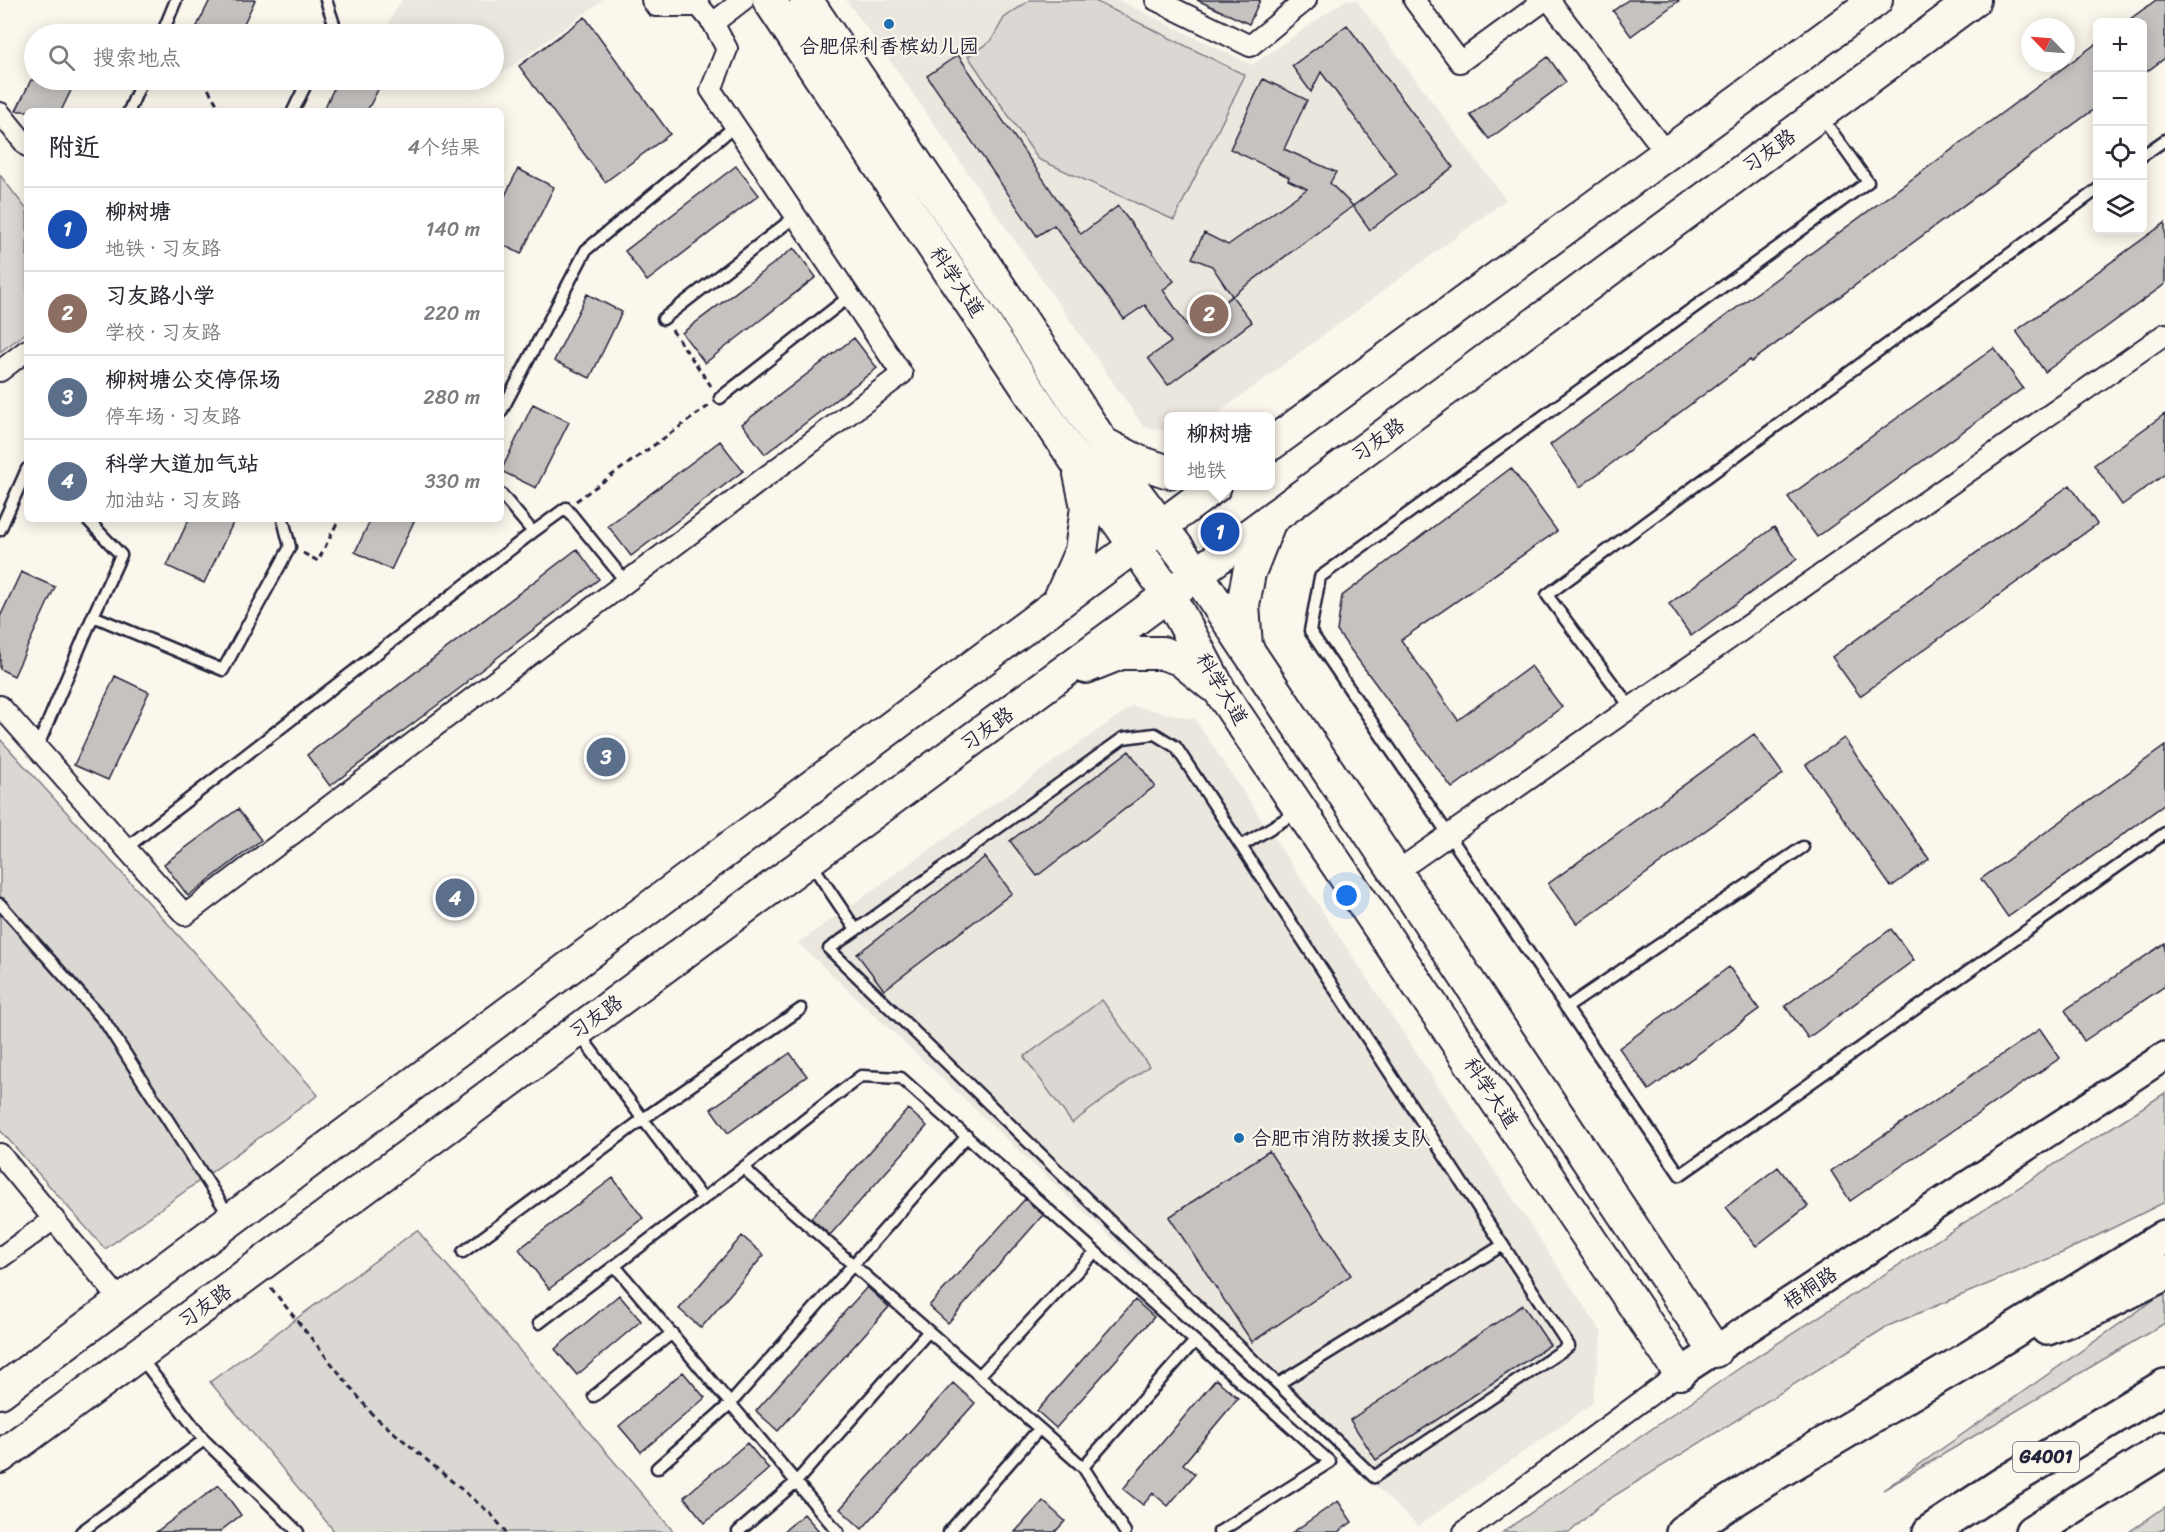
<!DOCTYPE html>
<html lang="zh">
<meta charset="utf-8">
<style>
body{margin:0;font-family:Sriracha,"LXGW WenKai TC",sans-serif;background:#f2f2f3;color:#2b2b33}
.controls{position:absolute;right:18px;top:18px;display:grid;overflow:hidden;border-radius:9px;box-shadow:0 3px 15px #0003}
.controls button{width:54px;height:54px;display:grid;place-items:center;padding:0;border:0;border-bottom:2px solid #e1e1e2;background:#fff;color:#2b2b33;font:30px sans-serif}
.compass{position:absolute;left:2021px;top:18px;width:54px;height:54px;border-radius:50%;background:#fff;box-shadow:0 3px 15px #0003;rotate:295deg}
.you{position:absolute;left:1347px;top:896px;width:21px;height:21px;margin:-15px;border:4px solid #fff;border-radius:50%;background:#1a73e8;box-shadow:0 0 0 9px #1a73e833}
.badge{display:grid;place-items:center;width:39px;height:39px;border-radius:50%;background:#0f766e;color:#fff;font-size:20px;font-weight:700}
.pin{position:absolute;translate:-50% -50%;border:3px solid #fff;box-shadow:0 2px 6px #0006}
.popup{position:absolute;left:1164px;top:412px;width:111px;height:78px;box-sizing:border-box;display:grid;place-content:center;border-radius:9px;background:#fff;filter:drop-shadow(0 2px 4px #0005);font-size:20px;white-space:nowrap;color:#7c7c81}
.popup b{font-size:22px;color:#2b2b33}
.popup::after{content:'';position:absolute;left:50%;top:100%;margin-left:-12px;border:12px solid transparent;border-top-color:#fff}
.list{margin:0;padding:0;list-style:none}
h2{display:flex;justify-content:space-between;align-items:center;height:78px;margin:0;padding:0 24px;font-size:26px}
h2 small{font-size:20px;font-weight:400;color:#7c7c81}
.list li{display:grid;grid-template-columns:39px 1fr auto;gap:18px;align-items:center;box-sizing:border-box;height:84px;padding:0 24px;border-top:2px solid #e1e1e2}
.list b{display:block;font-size:22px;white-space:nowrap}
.list p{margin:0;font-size:20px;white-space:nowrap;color:#7c7c81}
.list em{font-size:20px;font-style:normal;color:#7c7c81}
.icon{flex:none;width:33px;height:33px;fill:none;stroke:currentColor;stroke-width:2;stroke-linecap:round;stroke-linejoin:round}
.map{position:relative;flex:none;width:2165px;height:1532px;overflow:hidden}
.search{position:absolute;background:#fff;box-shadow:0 3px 15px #0003;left:24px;top:24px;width:480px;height:66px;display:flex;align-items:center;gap:15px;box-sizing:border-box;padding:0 21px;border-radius:33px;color:#7c7c81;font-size:22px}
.panel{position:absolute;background:#fff;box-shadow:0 3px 15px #0003;left:24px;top:108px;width:480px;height:414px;border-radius:9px}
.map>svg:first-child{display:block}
.built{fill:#ebe7df}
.green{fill:#dbd8d3;stroke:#7e7d87;stroke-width:1.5}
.building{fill:#c6c2c0;stroke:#22223b;stroke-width:1.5}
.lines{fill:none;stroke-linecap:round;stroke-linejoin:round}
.lane-casing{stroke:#22223b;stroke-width:15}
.street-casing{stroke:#22223b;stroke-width:24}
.secondary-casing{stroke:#22223b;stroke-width:32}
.primary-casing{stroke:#22223b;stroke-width:36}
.highway-casing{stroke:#22223b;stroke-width:38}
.path{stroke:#22223b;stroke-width:3;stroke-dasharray:6 4.5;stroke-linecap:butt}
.lane{stroke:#fbf7ec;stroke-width:10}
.street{stroke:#fbf7ec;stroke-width:20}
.secondary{stroke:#fbf7ec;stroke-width:27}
.primary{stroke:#fbf7ec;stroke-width:32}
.highway{stroke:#fbf7ec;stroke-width:33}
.poi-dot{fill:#1f6fb2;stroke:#fbf7ec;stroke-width:2}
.labels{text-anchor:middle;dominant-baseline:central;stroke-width:4.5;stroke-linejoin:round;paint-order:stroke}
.shield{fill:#fbf7ec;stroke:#636270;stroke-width:1.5}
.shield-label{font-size:18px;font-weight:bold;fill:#22223b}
.poi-label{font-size:20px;fill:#22223b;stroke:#fbf7ec}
.street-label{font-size:20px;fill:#22223b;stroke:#fbf7ec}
</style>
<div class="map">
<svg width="2165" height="1532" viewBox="0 0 2165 1532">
<rect width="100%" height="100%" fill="#fbf7ec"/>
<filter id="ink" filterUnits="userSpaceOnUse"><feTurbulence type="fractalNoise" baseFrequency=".0167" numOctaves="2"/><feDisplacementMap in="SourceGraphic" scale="12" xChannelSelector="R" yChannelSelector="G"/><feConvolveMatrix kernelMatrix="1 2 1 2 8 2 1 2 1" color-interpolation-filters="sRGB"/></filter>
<g filter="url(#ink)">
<path class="built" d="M402,0H603L494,79V34H382Z
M846,0H1118L1252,65L1346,0H1356L1506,200L1214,416H1169V431L1144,427L882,49Z
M1132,706L1195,719L1602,1333L1592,1404L1418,1526L798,943Z"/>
<path class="green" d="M1030,0H1093L1245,75L1174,220L1038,159L968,56L991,41L1004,18Z
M0,175L27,210V332L0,352Z
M0,739L190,948L318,1095L105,1249L0,1130Z
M1102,1000L1149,1066L1072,1123L1024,1057Z
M2165,1093V1202L2062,1253L1888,1326L1601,1504L1570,1532H1503L1744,1365Z
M417,1230L674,1532H335L210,1382Z
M2165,1292V1323L1883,1490Z
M2165,1507V1529L2157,1532H2129Z"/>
<path class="building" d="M210,0H255L239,34H216L197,26Z
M1197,0H1260L1249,24Z
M1628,0H1680L1631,36L1613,11Z
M2156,0H2165V58L2142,75V22H2126Z
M585,17L670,134L605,182L519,66Z
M1347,25L1453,167L1370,230L1353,206L1397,174L1321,72L1311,92L1292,66Z
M2097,43V107L1751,362L1750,360L1580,487L1550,445Z
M958,55L1081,234L1118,206L1174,281L1163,290L1189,328L1232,296L1252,322L1168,385L1148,358L1171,342L1145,305L1124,319L1054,225L1037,236L927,76Z
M1548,57L1566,82L1489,139L1470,115Z
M1263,79L1307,100L1284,149L1336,172L1330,183L1353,206L1232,296L1212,266L1192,258L1204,233L1228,245L1307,189L1288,180L1289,177L1230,149Z
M31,80H76L61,111H16Z
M338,80H383L367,111H323Z
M736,166L759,195L647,281L625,251Z
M518,169L554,187L521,254L501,244V204Z
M2165,223V284L2045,372L2016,331Z
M794,248L816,277L705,363L682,333Z
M587,294L622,312L590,378L554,361Z
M854,338L877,368L765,454L742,424Z
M1994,348L2023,388L1817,537L1788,497Z
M533,404L569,422L536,488L501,471Z
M2165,414V474L2122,505L2094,465Z
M720,441L743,471L631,556L608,526Z
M1511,468L1557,531L1401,640L1458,720L1531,666L1562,707L1452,788L1337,631L1342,596Z
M2070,485L2097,524L1860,696L1832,657Z
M189,519H235L204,583L167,566Z
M371,519H415L391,570L355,552Z
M1774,527L1797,559L1691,636L1669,604Z
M577,549L599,579L467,681L468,682L330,786L307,755Z
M21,572L55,587L14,676L0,669V617Z
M115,676L149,692L108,780L74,765Z
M1754,734L1783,774L1577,924L1548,884Z
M1844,738L1929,859L1891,887L1806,765Z
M2165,746V804L2008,917L1981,879Z
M1129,751L1155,786L1037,876L1010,841Z
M238,809L261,840L188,896L164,864Z
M985,857L1012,893L884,990L857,954Z
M1891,929L1914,960L1808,1038L1785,1006Z
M2165,943V986L2084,1041L2065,1010Z
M1729,967L1759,1009L1649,1090L1619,1048Z
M2040,1029L2060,1058L1850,1201L1831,1171Z
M790,1053L807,1076L728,1133L711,1109Z
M908,1109L927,1126L830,1235L811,1218Z
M1269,1151L1351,1275L1252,1342L1169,1217Z
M1778,1167L1808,1206L1756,1246L1726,1207Z
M613,1178L643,1218L549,1289L519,1249Z
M1025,1199L1043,1215L948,1323L929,1306Z
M742,1236L764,1255L701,1328L679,1309Z
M867,1287L889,1307L778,1431L756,1411Z
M619,1295L641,1321L577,1375L555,1349Z
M1135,1300L1154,1317L1056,1428L1037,1411Z
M1523,1305L1550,1345L1376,1460L1350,1420Z
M683,1372L705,1398L641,1452L619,1426Z
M1216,1379L1238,1398L1183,1464L1195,1474L1168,1506L1153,1493L1143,1505L1123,1489Z
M953,1383L975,1403L862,1529L840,1509Z
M747,1443L769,1469L705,1523L684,1497Z
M219,1485L241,1515L219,1532H156Z
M1043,1501L1065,1521L1055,1532H1015Z
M1338,1501L1352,1522L1338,1532H1293Z
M804,1514L820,1532H783Z"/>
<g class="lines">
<g class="lane-casing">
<path id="lane" d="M326,0L334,24L329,34
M162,34L176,0
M129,111L142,80
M293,111L308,80
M1820,115L1868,182L1320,577L1310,631L1680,1175L2165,833
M2142,156L2165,140
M663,319L796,216
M720,398L850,296
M501,412L586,250L735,126
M87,519L121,555L93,616L223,670L290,547L283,519
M0,530L27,469
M533,532L566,508L626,582
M1631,708L1547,595L2098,189
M37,748L93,616
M1241,846L1297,812
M126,848L533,532L501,494
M811,863L856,930L1123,738L1155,734L1176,747L1569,1346L1374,1477L1278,1384L1503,1245
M0,904L105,1022L230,1217
M856,930L829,949L1278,1384
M1566,1008L1803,847
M743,1168L1083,1467L1125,1532
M703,1199L861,1076L901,1078L1330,1462L1219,1532
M463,1252L643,1119L801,1009
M615,1266L838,1532
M539,1323L703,1199L579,1034
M140,1357L204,1440L298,1532
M979,1376L1095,1252
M594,1396L672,1333
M1083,1467L1195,1341
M657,1468L730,1404L967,1136
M81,1532L204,1440
M738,1532L796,1482L928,1332
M949,1532L1039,1429"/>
</g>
<g class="street-casing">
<path id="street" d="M652,0L656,6H699L713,23
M1156,0L1250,46L1306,0
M1414,0L1460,62L1545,0
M1549,0L1667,154
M0,113L27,146
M0,371L27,350
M0,706L185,915L902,374L711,90L727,49L713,23L743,0
M1396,872L2165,334
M0,1154L121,1301
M0,1258L54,1219
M1464,1532L1680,1373"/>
</g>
<g class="secondary-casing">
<path id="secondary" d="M1680,1373L2165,1056"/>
</g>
<g class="primary-casing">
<path id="primary" d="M769,0L1078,464L1169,595L1220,691L1680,1373
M806,0L1017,313L1130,485L1197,574L1715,1351
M1104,444L1139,462L1169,472
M1271,444L1876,0
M1059,601L1081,551L1087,507L1080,474
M1246,646L1243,605L1249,573L1270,520
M1086,667L1121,653H1162L1180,659L1212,685
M0,1392L1215,486
M0,1457L1974,0"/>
</g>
<g class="highway-casing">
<path id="highway" d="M2047,1328L2092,1310L2165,1273
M1683,1532L1774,1474L1966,1360L2165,1237
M1930,1532L2003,1484L2165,1386
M2032,1532L2165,1449"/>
</g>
<path class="path" d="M203,80L221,111
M672,330L711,386
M576,501L710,405
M303,553L318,561L339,519
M271,1288L372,1414L491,1514L506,1532"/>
<use href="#lane" class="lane"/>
<use href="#street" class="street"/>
<use href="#secondary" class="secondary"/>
<use href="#primary" class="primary"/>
<use href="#highway" class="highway"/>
</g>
</g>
<g class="poi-dot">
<circle cx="889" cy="24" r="6"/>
<circle cx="1239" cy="1138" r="6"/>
</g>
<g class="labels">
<rect class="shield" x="2013" y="1442" width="66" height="30" rx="4.5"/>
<g class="shield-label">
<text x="2046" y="1457">G4001</text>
</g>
<g class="poi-label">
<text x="889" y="46">合肥保利香槟幼儿园</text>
<text x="1251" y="1138" text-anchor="start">合肥市消防救援支队</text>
</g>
<g class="street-label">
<text transform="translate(1769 151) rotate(-36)">习友路</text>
<text transform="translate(957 282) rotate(56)">科学大道</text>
<text transform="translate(1378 440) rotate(-36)">习友路</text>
<text transform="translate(1222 689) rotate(59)">科学大道</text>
<text transform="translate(987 729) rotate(-36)">习友路</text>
<text transform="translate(596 1017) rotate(-36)">习友路</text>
<text transform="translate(1491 1093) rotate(56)">科学大道</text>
<text transform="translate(1810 1288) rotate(-33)">梧桐路</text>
<text transform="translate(205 1306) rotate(-36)">习友路</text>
</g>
</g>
</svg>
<div class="controls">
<button>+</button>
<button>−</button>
<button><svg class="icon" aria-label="locate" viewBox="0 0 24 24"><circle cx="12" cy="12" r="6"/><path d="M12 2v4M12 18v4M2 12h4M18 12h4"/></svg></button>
<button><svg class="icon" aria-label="layers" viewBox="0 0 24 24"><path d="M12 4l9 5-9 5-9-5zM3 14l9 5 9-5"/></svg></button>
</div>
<svg class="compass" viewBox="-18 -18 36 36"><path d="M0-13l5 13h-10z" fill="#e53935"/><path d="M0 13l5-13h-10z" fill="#7c7c81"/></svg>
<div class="you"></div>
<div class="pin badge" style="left:1220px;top:532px;background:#1a4fb4">1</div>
<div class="popup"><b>柳树塘</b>地铁</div>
<div class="pin badge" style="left:1209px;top:314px;background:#8d6e63">2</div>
<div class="pin badge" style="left:606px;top:757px;background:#5c6f8a">3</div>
<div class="pin badge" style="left:455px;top:898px;background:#5c6f8a">4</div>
<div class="search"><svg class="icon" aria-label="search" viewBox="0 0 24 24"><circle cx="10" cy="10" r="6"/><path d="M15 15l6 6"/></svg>搜索地点</div>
<section class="panel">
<h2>附近<small>4个结果</small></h2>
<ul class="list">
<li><span class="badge" style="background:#1a4fb4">1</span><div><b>柳树塘</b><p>地铁 · 习友路</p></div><em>140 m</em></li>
<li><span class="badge" style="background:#8d6e63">2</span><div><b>习友路小学</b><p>学校 · 习友路</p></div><em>220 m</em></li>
<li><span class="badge" style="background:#5c6f8a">3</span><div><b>柳树塘公交停保场</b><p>停车场 · 习友路</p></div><em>280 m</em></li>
<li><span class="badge" style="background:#5c6f8a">4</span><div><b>科学大道加气站</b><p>加油站 · 习友路</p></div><em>330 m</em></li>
</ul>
</section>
</div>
